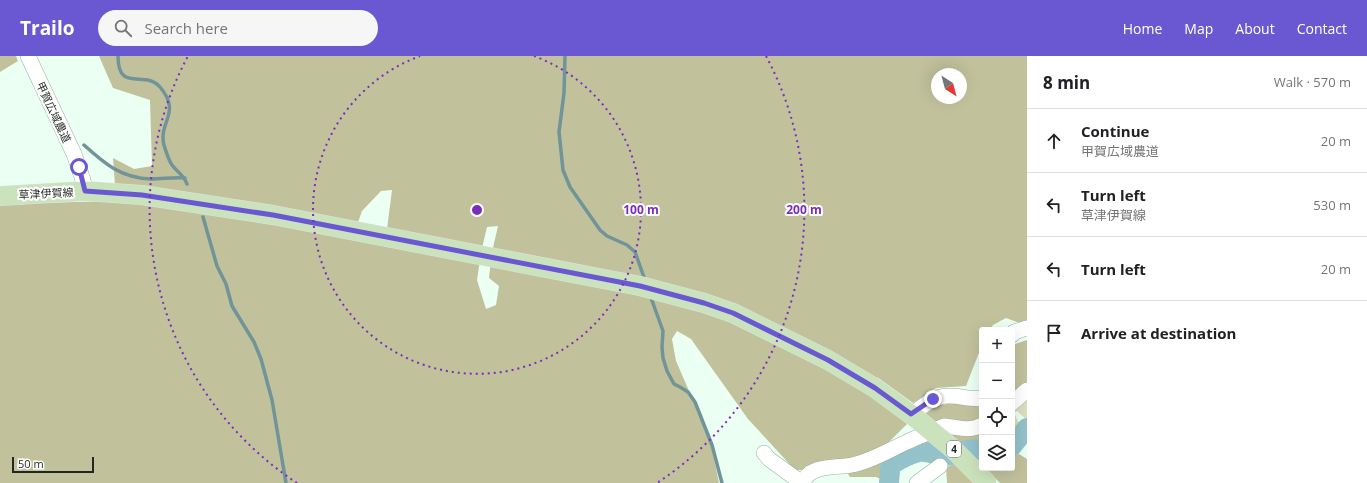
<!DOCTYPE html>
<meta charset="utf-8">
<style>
body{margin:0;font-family:"Open Sans","Noto Sans JP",sans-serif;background:#f6f6f6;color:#202124}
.controls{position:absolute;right:12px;bottom:12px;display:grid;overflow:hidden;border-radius:4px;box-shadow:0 4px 16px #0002}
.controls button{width:36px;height:36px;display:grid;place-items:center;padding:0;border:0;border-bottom:1px solid #e0e0e0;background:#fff;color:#202124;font:20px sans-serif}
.compass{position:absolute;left:931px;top:12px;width:36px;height:36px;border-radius:50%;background:#fff;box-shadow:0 4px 16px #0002;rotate:144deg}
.scale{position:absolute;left:12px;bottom:10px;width:82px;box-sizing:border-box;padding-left:4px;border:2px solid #1f2822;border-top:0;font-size:11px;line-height:14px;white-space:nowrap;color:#1f2822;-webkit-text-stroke:3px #fff;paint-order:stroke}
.stop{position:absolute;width:12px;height:12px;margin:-9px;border:3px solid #6958d1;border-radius:50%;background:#fff}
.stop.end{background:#6958d1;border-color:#fff;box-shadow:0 1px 4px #0008}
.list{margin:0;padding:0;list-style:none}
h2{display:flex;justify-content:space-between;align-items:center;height:52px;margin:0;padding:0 16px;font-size:17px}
h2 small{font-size:13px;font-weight:400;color:#757577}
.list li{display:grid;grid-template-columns:26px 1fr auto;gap:12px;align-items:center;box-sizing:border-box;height:64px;padding:0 16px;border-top:1px solid #e0e0e0}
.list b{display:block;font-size:15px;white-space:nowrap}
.list p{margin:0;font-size:13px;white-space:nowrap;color:#757577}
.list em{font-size:13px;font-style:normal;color:#757577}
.icon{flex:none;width:22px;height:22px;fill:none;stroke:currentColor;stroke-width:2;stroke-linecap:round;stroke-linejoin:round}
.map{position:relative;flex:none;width:1027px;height:427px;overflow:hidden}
header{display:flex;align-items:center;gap:24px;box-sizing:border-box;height:56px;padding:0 20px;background:#6958d1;color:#fff}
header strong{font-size:19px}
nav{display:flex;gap:22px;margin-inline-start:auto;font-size:14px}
.search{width:280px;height:36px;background:#f6f6f6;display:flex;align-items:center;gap:10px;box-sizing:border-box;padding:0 14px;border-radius:22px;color:#757577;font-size:15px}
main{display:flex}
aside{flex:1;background:#fff}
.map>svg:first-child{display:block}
.green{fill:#dcddbc}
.forest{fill:#c1c29c;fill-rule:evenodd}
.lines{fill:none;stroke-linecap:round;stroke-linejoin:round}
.stream{stroke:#709498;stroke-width:3.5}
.river{stroke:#93c2ca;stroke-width:20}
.minor-casing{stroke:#96aea0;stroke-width:16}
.major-casing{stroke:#e0e1e0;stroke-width:20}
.minor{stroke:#fff;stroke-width:15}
.major{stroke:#cbe3bc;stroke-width:19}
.major-bridge-casing{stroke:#e0e1e0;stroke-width:20;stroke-linecap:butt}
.major-bridge{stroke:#cbe3bc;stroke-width:19}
.route{stroke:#6958d1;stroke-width:5}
.ring{fill:none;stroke:#7b2cbf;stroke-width:2;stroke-dasharray:2 4}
.labels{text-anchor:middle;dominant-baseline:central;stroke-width:4;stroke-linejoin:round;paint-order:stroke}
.shield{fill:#fff;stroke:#626864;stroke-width:1}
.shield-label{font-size:10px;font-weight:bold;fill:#1f2822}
.street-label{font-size:11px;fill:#1f2822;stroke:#fff}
.centre{fill:#7b2cbf;stroke:#fff;stroke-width:2}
.ring-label{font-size:12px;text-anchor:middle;font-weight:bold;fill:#7b2cbf;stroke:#fff;stroke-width:4;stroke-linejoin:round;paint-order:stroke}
</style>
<header>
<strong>Trailo</strong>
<div class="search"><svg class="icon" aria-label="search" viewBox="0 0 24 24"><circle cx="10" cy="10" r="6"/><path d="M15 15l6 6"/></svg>Search here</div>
<nav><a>Home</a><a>Map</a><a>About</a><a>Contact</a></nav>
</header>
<main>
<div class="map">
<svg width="1027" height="427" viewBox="0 0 1027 427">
<rect width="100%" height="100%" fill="#ebfff3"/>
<path class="green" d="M1027,341V364L1017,355L1014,357L1022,374L1015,379L1012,377V356Z"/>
<path class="forest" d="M0,0H16L18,5L0,16Z
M99,0H1027V270L1006,262L993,269L990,274H982V289L966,330L936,332L913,347L877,321L891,347L907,368L887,388L849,406L810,414H795L748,363L691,283L677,275L672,283L676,305L710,383L719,427H0V148L113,145L115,129L113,102L134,113L152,110L150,44L113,32ZM937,18H961V42H937ZM392,134L387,173L482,192L487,171L498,170L492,196L489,222L499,230L496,249L486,253L477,224L480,204L357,169L362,155L381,135Z
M1027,284V327L1016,337L1012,336V289Z
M962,345L976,348L982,354V366L940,369L925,358L937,350Z
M945,373H982V391L963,390Z
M925,381L942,394L910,403L894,411L885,425L876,421H850L848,418L856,412Z
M1019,398L1027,403V427H1000L985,412H1012V400Z
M958,407L979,427H947L946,411Z"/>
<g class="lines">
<path class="stream" d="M118,0C118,38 145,13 160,31C182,57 158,66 164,89C166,95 168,103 172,109C177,116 184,119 187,128
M565,0L564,37L559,76L563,114L570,131L600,174L607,180L627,189L635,196L645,224
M84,89C105,108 121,122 151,123C163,123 174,121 185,122
M203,161L217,210L226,228L232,250L254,286L261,303L272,344L286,427
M650,239L663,275L662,291L663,302L667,315L674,328L680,331L688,336L695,346L712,389L722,427"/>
<path class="river" d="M1012,390L1027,372
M889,427L890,414L891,409C899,404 910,398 919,396C929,394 937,401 946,400C958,398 970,390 982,395"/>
<g class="minor-casing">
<path id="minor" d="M28,0L74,98L83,124L85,135
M1012,279L1014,276L1027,272
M1012,347L1027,334
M911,359C923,350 935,339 950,340C962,340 970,344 982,342
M764,397L769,403L802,427
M803,427C809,408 837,412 852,409C872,405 889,394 907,386C919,380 932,376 944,370C958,371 969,376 982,369
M917,427L940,410"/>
</g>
<g class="major-casing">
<path id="major" d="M0,140L85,135L142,139L273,159L640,230L704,247L733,257L828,304L875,332L917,363"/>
</g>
<use href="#minor" class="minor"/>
<use href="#major" class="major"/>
<g class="major-bridge-casing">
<path id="major-bridge" d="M917,363L953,393L987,427"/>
</g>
<use href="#major-bridge" class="major-bridge"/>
</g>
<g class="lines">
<path class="route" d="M79,111L85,135L142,139L273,159L640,230L704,247L733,257L828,304L875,332L911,358L933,343"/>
</g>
<g class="ring">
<path d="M534 0A164 164 0 1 1 420 0"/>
<path d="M297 427A327 327 0 0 1 188 0M766 0A327 327 0 0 1 657 427"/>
</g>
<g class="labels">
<rect class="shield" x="947" y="385" width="14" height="16" rx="3"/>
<g class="shield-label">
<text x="954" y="393">4</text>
</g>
<g class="street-label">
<text transform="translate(54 56) rotate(65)">甲賀広域農道</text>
<text transform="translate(46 137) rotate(-3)">草津伊賀線</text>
</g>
</g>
<circle cx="477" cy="154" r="6" class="centre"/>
<g class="ring-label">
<text x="641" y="158">100 m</text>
<text x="804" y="158">200 m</text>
</g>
</svg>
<div class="controls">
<button>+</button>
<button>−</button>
<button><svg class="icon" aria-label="locate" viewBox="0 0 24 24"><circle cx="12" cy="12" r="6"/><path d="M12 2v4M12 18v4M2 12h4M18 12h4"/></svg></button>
<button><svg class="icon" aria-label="layers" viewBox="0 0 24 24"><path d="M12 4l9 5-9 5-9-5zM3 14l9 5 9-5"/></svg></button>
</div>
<svg class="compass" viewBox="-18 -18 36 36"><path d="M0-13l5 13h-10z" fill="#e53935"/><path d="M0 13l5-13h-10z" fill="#757577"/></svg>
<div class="scale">50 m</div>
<div class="stop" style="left:79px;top:111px"></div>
<div class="stop end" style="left:933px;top:343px"></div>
</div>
<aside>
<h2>8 min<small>Walk · 570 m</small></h2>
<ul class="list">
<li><svg class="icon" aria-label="ahead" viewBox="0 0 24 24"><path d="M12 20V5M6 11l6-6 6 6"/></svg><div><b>Continue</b><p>甲賀広域農道</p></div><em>20 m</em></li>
<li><svg class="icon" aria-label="left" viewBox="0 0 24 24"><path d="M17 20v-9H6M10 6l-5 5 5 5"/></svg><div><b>Turn left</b><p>草津伊賀線</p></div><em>530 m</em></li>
<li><svg class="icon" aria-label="left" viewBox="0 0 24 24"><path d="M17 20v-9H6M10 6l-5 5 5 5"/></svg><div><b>Turn left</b></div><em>20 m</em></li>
<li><svg class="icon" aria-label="arrive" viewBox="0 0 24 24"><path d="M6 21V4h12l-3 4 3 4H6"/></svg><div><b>Arrive at destination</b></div></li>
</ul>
</aside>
</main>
